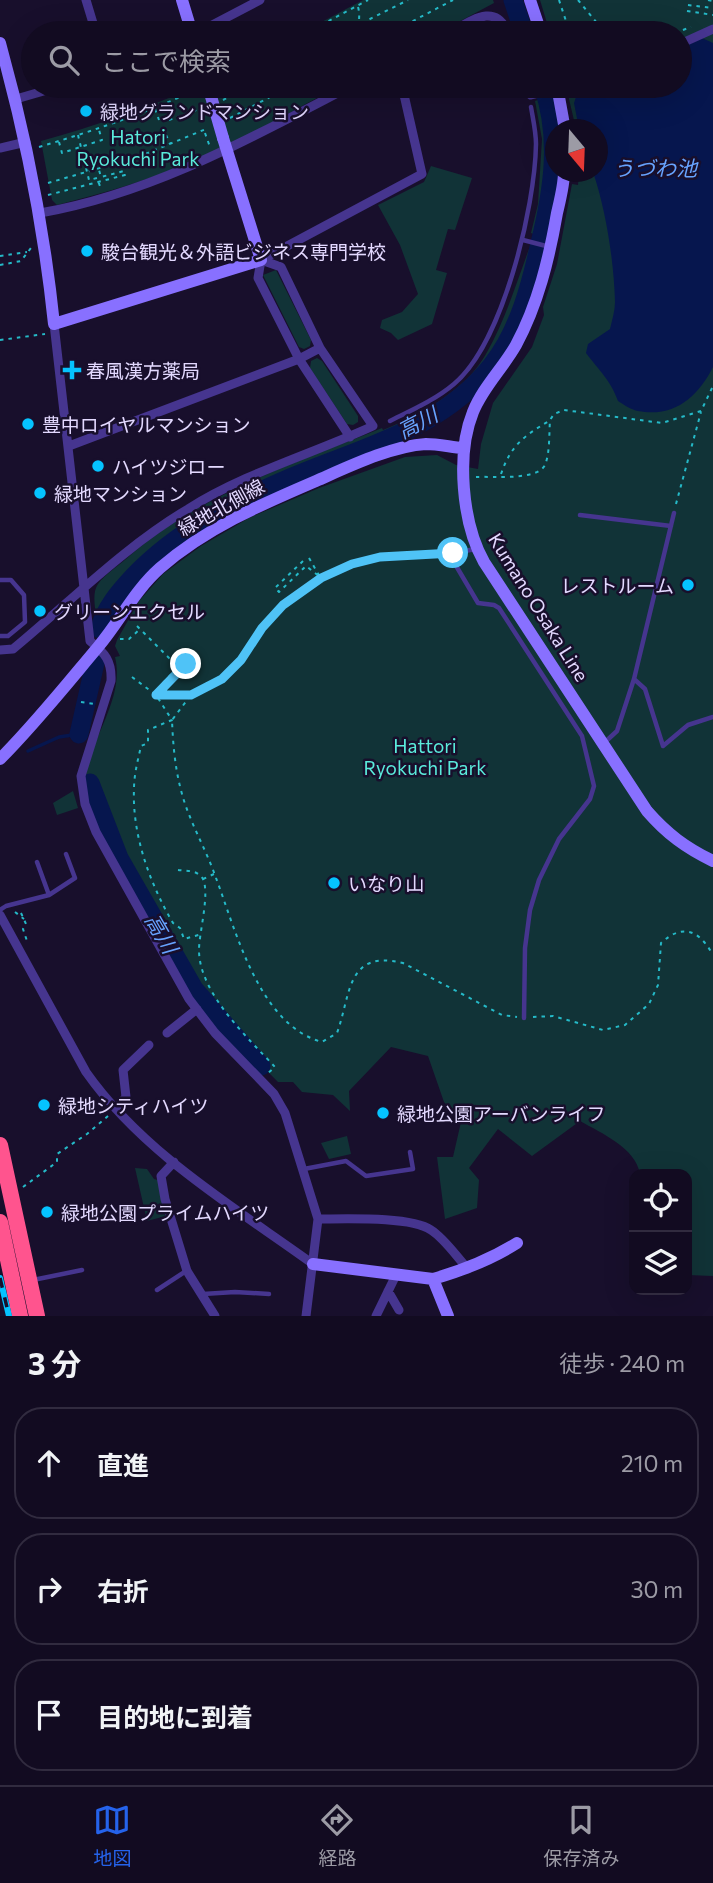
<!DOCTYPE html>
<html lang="ja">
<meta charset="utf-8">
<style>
body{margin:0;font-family:Commissioner,"Noto Sans JP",sans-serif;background:#1f192e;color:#f1f3f6}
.controls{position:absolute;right:21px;bottom:21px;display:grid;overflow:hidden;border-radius:14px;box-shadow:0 7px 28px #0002}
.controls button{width:63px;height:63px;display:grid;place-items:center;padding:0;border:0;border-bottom:2px solid #312b3f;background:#120b21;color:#f1f3f6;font:35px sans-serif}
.compass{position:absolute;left:545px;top:119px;width:63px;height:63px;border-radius:50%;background:#120b21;box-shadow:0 7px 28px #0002;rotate:161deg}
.stop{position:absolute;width:21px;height:21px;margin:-16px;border:5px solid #4fc3f7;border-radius:50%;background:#fff}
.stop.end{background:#4fc3f7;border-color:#fff;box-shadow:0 2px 7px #0008}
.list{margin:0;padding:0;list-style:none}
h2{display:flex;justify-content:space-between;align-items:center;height:91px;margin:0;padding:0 28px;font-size:30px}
h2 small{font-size:23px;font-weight:400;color:#9c9ba5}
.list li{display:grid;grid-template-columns:46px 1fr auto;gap:21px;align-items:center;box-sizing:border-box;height:112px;margin:0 14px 14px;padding:0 14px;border:2px solid #312b3f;border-radius:28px}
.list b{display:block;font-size:26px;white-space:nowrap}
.list em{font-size:23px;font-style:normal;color:#9c9ba5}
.icon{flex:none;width:38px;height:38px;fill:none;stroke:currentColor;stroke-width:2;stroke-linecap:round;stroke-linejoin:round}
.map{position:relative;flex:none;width:713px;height:1316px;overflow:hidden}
.search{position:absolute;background:#120b21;box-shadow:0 7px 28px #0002;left:21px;right:21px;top:21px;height:77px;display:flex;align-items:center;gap:18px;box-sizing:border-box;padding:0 24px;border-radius:38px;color:#9c9ba5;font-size:26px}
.sheet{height:469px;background:#120b21}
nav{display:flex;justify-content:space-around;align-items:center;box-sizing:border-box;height:98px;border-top:2px solid #312b3f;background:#120b21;font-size:19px;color:#9c9ba5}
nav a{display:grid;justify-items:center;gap:4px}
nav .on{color:#2563eb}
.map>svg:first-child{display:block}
.green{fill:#113337}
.water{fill:#06164e}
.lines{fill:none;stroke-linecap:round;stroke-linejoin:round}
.stream{stroke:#06164e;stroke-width:3.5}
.river{stroke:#06164e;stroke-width:19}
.path{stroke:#25bac8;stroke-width:2;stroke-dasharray:3.5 5;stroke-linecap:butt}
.lane{stroke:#46358f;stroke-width:4.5}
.street{stroke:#46358f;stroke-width:9}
.secondary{stroke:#8870ff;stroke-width:12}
.highway{stroke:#ff548e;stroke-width:16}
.rail-casing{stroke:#05c3ff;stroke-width:6}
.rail{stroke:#180f2c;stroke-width:3.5;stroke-dasharray:10;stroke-linecap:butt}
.secondary-bridge{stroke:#8870ff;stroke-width:12}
.route{stroke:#4fc3f7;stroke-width:9}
.poi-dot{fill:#05c3ff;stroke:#180f2c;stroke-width:2.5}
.labels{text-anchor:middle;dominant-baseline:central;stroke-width:5;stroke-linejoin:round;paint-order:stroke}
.poi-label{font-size:19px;fill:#e3d9ff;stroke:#180f2c;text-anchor:start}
.park-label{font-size:19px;fill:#5aebdb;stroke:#180f2c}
.street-label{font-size:19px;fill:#e3d9ff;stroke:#180f2c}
.water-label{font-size:21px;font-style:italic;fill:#67a3ff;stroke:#180f2c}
</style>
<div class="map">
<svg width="713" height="1316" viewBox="0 0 713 1316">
<rect width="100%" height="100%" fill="#180f2c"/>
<path class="green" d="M363,0H493L494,3L438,33H301Z
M540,0H713V1276L687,1275V1174H640C636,1148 601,1133 580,1121L532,1156L498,1129L469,1168L479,1180L477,1208L445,1219L437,1157H453L461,1122L444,1102L428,1056L391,1047L349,1091L350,1111L333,1095L302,1092L293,1082H278L193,996L99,822C93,808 83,790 86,774C92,736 125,697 115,657L120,656L115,646L117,640L139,601L163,574L201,546L249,518L319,488L405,457L437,455L456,465L478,469L481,444L493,403L532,347L544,315L543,307L557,264L572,184L578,185L579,172H598V130L576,129L566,86H680V33H550Z
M198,86H339C290,112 242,140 191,162C148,181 102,193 57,205L52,200L41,141C95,126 147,108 198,86Z
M543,98C545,111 549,124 551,137C553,170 546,204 539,236L531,233L538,204L542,139L535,101Z
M431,166L472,178L455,230L448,229L436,270L447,273L432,324L398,340L391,333L380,328L382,320L402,312L418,294L400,245L378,205L424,182Z
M529,249L535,251C524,290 515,331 490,364C452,413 397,432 342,454C253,488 146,528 100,618L96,616C95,606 92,593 98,584C104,575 117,567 126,559C198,495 293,464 382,428L383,430C421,414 465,391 486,354C505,321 516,284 529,249Z
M276,270L311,340L310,346L304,349L299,347L263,275Z
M317,358L322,361L358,416V422L353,425L347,424L310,368L311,361Z
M73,791L78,808L57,815L53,803Z
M347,1136L351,1154L329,1159L321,1143Z
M135,1168L147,1169L154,1179L158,1180L166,1216L147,1221Z"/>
<path class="water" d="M702,38L713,43V367C698,397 674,418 638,411C632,410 624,405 618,401C610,379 600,372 586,353L588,344L610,329C612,320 615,311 615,302C614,262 606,210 593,172H598V130L579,129L574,103L577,94L595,86H680V48Z"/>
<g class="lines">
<path class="stream" d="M28,751L59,737L79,734"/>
<path class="river" d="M513,0L524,33
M100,629C104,609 120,591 134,576C177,531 234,502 290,478C362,447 441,430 492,365C519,331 531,284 540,243C553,190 561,138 543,86
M79,734L95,663
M90,783L119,858L194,989L261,1066"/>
<path class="path" d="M559,0L570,33
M578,0L597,23
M708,0L713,1
M688,5L713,8
M358,7C361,17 357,24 360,33
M687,11L713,15
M306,33L368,0
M348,33L370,19L408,0
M390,33L453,0
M675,33L691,27
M223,100L250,86
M155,109L159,120
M230,118L291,86
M169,120L202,108
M205,133L210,147
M78,135L89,180L97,178L101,189
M166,135L170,144
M59,142L62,153L102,140L99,130
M39,147C93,131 146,113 198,89
M48,183L138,157L206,129
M48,195L125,175L124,171L101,177L99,170
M0,256L27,252
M0,265L21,261L31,248
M0,340L45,334
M501,474C511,445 524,436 549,421
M476,477C493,476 537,481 545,465C550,453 549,434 550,420L554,414L564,410L662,423L701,411L713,386
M676,504L701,412
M444,554H409L380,557L352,564L321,578L283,605L262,628L241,660L222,679L191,695L172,720C173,745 175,769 182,794C190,823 206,849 216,878C236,931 259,1025 322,1042L337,1033C351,995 346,949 403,963L502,1015L517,1017
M309,558L320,577
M303,561L275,588L279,592L306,566L320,577
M137,626L178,667L163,683L164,687
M120,639H129L139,630
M132,677L156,695L172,720L148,730V743L141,746C138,760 134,774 134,789C132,835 150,884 173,923L180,928L184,939L202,934
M157,694L186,664L181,659
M157,695H190
M81,702L94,704
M178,870C187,871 198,870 203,879C210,894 199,933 199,950C199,993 248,1038 275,1067L268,1073
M203,879L214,874
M15,912L24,919
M21,913L26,924L23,929L27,941
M533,1017L553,1016L603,1030L625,1025L649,1004L658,985L661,943C683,923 699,930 713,955
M23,1187L57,1162V1154L87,1134L108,1116"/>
<path class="lane" d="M523,240L550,247
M390,421C412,410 435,400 454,384C503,343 535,207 536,144C536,132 533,119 531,107
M580,515L671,526
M476,549L453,553L455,564L478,603L494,605L499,608L582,736L594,786L590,799L559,839L539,880L530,910L525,948L524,1018
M0,580H11L24,595L25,622L8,636H0
M634,679L645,689L663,746L688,725L713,717
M604,743L617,731L634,679L674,513
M37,862L49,895
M0,910L6,906L49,895L75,878L66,854
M304,1169L346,1161L366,1176L413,1169L410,1152
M33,1280L82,1270
M157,1290L186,1271
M203,1294L235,1292L269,1294"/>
<path class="street" d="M86,0L96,33
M197,33L260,0
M449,33C470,22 495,1 508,33
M680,44L713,29
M528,86L531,95L551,90L566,93L582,86
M16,99L61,86
M0,148L26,142
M40,213C153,193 251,138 351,86
M261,260L422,174L402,86
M261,260L258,278L299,359L350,437
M54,324L90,641C105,653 112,661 111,681L81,776L85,804L96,832L189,999L215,1033L274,1094L285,1113L318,1219L306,1316
M69,446L299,359L320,348
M0,650L13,649C70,602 124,547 188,509C245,473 312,454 373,426L320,348L281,267L261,260
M0,915L86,1072C143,1153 234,1207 313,1264
M167,1033L197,1009
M116,1109L126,1097L123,1070L149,1045
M174,1162L161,1176L165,1199L187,1271L215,1316
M318,1219C344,1219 411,1216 431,1230C445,1239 456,1256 468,1269
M388,1291L399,1310
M376,1316L396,1275"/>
<path class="secondary" d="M182,0L192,33
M530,0L541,33
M0,43C26,136 44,228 54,324L261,260L223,138
M557,86L565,130
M564,172C564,185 560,200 557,213C549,259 538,304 516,345C503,368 483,387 473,412C456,454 462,523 484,562L647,811C667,834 686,848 713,861
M0,759C35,724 66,685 98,647C120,621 134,591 160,568C206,528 260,505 316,481C348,467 391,446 426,444C438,444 451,447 463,448
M313,1264L433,1279L448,1316
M433,1279C464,1270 490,1260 517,1243"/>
<path class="highway" d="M0,1145L37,1316
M0,1222L20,1316"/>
<g class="rail-casing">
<path id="rail" d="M0,1278L9,1316"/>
</g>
<use href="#rail" class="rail"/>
<path class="secondary-bridge" d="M208,86L223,138"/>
</g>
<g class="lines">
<path class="route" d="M186,664L156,695H191L222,679L241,660L262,628L283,605L321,578L352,564L380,557L453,553"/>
</g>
<g class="poi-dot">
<circle cx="86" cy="111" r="7"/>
<circle cx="87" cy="251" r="7"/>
<path d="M68.5 359.5h7v7h7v7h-7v7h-7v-7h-7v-7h7z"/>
<circle cx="28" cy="424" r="7"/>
<circle cx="98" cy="466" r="7"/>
<circle cx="40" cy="493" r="7"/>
<circle cx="688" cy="585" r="7"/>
<circle cx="40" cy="611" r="7"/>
<circle cx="334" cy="883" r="7"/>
<circle cx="44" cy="1105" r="7"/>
<circle cx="383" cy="1113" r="7"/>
<circle cx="47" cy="1212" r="7"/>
</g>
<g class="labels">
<g class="poi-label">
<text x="100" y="111">緑地グランドマンション</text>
<text x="101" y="251">駿台観光＆外語ビジネス専門学校</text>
<text x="86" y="370">春風漢方薬局</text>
<text x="42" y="424">豊中ロイヤルマンション</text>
<text x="112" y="466">ハイツジロー</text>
<text x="54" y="493">緑地マンション</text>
<text x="674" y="585" text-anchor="end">レストルーム</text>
<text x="54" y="611">グリーンエクセル</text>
<text x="348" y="883">いなり山</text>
<text x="58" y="1105">緑地シティハイツ</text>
<text x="397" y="1113">緑地公園アーバンライフ</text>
<text x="61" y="1212">緑地公園プライムハイツ</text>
</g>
<g class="park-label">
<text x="138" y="136">Hatori<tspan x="138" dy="22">Ryokuchi Park</tspan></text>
<text x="425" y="745">Hattori<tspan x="425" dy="22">Ryokuchi Park</tspan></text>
</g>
<g class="street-label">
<text transform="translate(221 507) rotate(-29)">緑地北側線</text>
<text transform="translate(539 607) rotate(58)">Kumano Osaka Line</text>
</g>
<g class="water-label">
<text x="655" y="167">うづわ池</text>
<text transform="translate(417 422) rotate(-28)">高川</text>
<text transform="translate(162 933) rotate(60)">高川</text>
</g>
</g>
</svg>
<div class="controls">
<button><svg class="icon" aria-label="locate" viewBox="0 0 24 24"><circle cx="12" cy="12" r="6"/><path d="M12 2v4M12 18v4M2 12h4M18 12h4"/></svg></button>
<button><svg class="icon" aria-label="layers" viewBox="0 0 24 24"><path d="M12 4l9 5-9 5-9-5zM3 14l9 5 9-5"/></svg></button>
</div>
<svg class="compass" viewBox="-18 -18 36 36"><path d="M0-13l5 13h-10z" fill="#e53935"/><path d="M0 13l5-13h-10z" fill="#9c9ba5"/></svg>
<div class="stop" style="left:453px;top:553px"></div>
<div class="stop end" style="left:186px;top:664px"></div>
<div class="search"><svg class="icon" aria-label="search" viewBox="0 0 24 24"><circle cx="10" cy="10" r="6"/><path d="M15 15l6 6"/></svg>ここで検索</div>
</div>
<section class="sheet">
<h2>3 分<small>徒歩 · 240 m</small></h2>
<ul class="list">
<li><svg class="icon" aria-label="ahead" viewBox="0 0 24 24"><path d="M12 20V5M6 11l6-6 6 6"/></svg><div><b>直進</b></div><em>210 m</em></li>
<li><svg class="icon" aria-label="right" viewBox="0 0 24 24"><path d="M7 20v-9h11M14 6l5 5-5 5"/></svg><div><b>右折</b></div><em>30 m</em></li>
<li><svg class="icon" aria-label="arrive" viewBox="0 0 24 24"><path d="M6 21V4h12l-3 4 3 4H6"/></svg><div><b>目的地に到着</b></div></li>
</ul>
</section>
<nav>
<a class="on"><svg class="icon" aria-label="map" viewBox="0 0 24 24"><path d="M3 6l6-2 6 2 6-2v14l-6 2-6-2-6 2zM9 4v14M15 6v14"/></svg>地図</a>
<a><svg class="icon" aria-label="directions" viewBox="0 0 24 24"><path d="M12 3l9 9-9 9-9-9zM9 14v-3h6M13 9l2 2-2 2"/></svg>経路</a>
<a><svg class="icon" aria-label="saved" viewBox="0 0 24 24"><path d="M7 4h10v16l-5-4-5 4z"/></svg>保存済み</a>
</nav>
